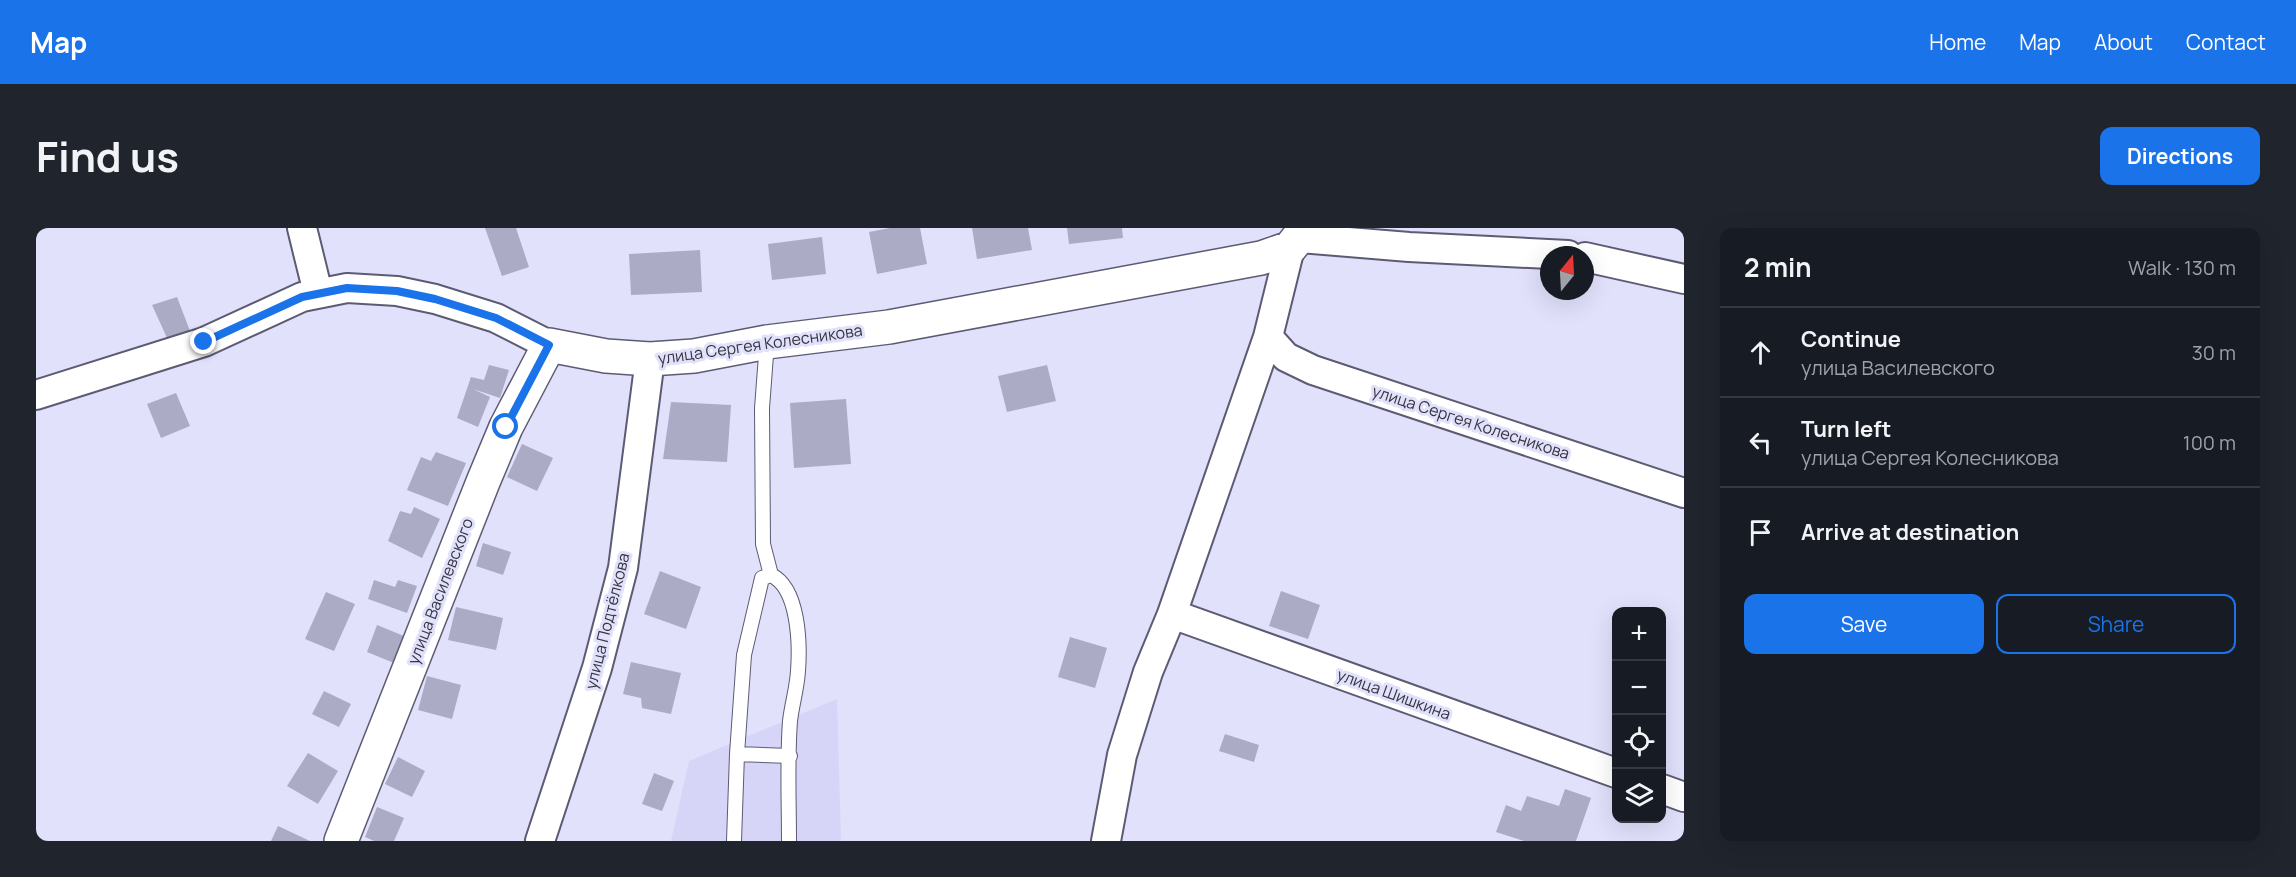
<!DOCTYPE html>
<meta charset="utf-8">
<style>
body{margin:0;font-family:Manrope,sans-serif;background:#20242c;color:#f1f3f6}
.controls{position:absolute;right:18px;bottom:18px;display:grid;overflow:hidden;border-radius:12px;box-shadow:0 6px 24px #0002}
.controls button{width:54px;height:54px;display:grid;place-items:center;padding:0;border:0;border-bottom:2px solid #363941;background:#171b24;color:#f1f3f6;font:30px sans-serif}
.compass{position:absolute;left:1504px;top:18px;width:54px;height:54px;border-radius:50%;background:#171b24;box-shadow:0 6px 24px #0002;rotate:18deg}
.stop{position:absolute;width:18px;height:18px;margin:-14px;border:4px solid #1a73e8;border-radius:50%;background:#fff}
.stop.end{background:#1a73e8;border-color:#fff;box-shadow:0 2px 6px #0008}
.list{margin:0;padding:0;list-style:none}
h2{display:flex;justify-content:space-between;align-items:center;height:78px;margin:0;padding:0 24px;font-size:26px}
h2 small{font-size:20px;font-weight:400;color:#9ea1a6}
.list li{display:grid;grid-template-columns:39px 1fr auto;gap:18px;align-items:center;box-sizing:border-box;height:90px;padding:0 24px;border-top:2px solid #363941}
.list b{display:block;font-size:22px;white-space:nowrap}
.list p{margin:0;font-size:20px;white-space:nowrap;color:#9ea1a6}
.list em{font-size:20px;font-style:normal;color:#9ea1a6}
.actions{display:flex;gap:12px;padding:18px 24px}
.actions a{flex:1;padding:14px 0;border:2px solid #1a73e8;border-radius:12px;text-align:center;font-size:21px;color:#1a73e8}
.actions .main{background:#1a73e8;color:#fff}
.icon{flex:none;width:33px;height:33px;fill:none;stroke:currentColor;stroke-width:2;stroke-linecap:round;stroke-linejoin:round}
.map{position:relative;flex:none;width:1648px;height:613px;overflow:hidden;border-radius:12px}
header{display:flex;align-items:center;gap:36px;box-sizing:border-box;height:84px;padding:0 30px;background:#1a73e8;color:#fff}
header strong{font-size:28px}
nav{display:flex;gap:33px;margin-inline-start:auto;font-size:21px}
.intro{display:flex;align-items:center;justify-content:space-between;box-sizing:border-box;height:144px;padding:0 36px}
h1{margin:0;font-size:42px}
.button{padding:15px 27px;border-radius:12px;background:#1a73e8;color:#fff;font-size:21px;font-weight:700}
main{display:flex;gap:36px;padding:0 36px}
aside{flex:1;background:#171b24;border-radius:12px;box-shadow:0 6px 24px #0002}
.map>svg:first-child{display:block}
.built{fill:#d6d5f8}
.building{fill:#ababc5}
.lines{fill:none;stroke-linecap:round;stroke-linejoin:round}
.lane-casing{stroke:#5c5b73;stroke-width:16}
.street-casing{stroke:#5c5b73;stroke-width:32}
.secondary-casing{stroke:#5c5b73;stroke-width:36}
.lane{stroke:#fff;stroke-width:14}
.street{stroke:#fff;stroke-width:28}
.secondary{stroke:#fff;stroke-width:33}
.route{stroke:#1a73e8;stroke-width:8}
.labels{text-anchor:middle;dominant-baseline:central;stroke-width:6;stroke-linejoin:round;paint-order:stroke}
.street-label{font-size:16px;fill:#353540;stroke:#e1e1fc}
</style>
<header>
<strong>Map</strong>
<nav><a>Home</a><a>Map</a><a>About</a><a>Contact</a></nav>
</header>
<div class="intro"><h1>Find us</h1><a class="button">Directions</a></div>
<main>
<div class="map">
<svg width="1648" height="613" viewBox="0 0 1648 613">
<rect width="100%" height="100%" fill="#e1e1fc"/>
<path class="built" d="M801,471L805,613H635L653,533Z"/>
<path class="building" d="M449,0H480L493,39L466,48Z
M854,0H884L891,36L841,46L833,4Z
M936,0H992L996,22L941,31Z
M1031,0H1086L1087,10L1033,16Z
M786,9L790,46L736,52L732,16Z
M664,22L666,64L595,67L593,26Z
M141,69L154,103L131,110L116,77Z
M453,137L473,142L464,170L437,161L454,169L442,199L421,190L435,149L448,152Z
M1011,137L1020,173L971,184L962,148Z
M140,165L154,198L125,210L111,176Z
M810,171L815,236L758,240L754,175Z
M635,174L695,177L691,234L627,231Z
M486,216L517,230L501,263L471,249Z
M400,224L430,235L412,278L371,262L385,229L395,233Z
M378,279L404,291L386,330L352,313L364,283L375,286Z
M447,315L475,324L467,347L440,338Z
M624,343L665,359L650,401L608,386Z
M338,352L359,359L362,352L381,358L371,385L332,371Z
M1245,363L1284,377L1272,411L1233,398Z
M290,364L319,376L298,423L269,411Z
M420,379L467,390L460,422L412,412Z
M341,397L368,408L358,435L331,424Z
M1034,409L1071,420L1059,460L1022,449Z
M595,434L645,445L635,486L606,480L605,470L587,466Z
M391,448L425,457L416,491L382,482Z
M288,463L315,476L303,499L276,486Z
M1189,506L1223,517L1218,534L1183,523Z
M272,525L302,543L282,576L251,558Z
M362,529L389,543L376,569L349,556Z
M618,545L638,553L626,583L606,576Z
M1529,561L1555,570L1540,613H1488L1460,604L1470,577L1485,583L1491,568L1523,578Z
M341,579L368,590L358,613H338L329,609Z
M242,598L274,613H235Z"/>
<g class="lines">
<g class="lane-casing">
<path id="lane" d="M735,347C763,360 764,416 762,443C761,460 756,476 754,493C751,533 753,573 753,613
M701,526L754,528
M698,613L701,526L708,427L726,350L735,347L727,316L726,180L731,114"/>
</g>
<g class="street-casing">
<path id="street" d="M266,0L282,65
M1264,10L1373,19L1532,27
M1549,29L1648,51
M1232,109L1250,129L1277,142L1648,265
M0,167L168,114L266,69L311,60L361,63L399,71L460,90L513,117
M1136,386L1580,545
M1626,561L1648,569
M504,613L561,440L587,340L614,131
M1070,613L1086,527L1112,444L1136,386L1232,109L1254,20"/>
</g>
<g class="secondary-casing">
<path id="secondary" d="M305,613L447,254L470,199L513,117L570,128L614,131L658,128L731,114L853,99L1225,30L1254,20L1270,0"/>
</g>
<use href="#lane" class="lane"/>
<use href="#street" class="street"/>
<use href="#secondary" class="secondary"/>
</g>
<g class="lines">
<path class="route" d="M168,114L266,69L311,60L361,63L399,71L460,90L513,117L470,199"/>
</g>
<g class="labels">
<g class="street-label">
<text transform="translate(724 116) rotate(-8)">улица Сергея Колесникова</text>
<text transform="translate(1435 194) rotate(18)">улица Сергея Колесникова</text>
<text transform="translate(404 363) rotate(-69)">улица Василевского</text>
<text transform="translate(571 393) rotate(-76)">улица Подтёлкова</text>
<text transform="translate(1358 466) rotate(20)">улица Шишкина</text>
</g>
</g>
</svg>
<div class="controls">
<button>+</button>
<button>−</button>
<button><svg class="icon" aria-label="locate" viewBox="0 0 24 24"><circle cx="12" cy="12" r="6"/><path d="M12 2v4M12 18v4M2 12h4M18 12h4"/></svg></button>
<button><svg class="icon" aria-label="layers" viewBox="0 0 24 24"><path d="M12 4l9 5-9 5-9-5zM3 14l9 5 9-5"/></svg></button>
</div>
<svg class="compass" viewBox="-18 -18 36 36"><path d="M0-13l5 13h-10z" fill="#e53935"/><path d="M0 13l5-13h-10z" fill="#9ea1a6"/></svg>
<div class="stop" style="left:470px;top:199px"></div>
<div class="stop end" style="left:168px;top:114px"></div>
</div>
<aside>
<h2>2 min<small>Walk · 130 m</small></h2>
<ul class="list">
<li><svg class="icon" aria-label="ahead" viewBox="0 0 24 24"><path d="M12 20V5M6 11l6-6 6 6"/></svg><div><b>Continue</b><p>улица Василевского</p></div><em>30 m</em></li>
<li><svg class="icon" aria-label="left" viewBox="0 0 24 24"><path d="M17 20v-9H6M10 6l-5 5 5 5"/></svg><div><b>Turn left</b><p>улица Сергея Колесникова</p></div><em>100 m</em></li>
<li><svg class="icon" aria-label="arrive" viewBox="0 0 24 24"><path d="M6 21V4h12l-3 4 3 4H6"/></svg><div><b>Arrive at destination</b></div></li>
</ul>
<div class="actions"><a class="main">Save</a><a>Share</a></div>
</aside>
</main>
